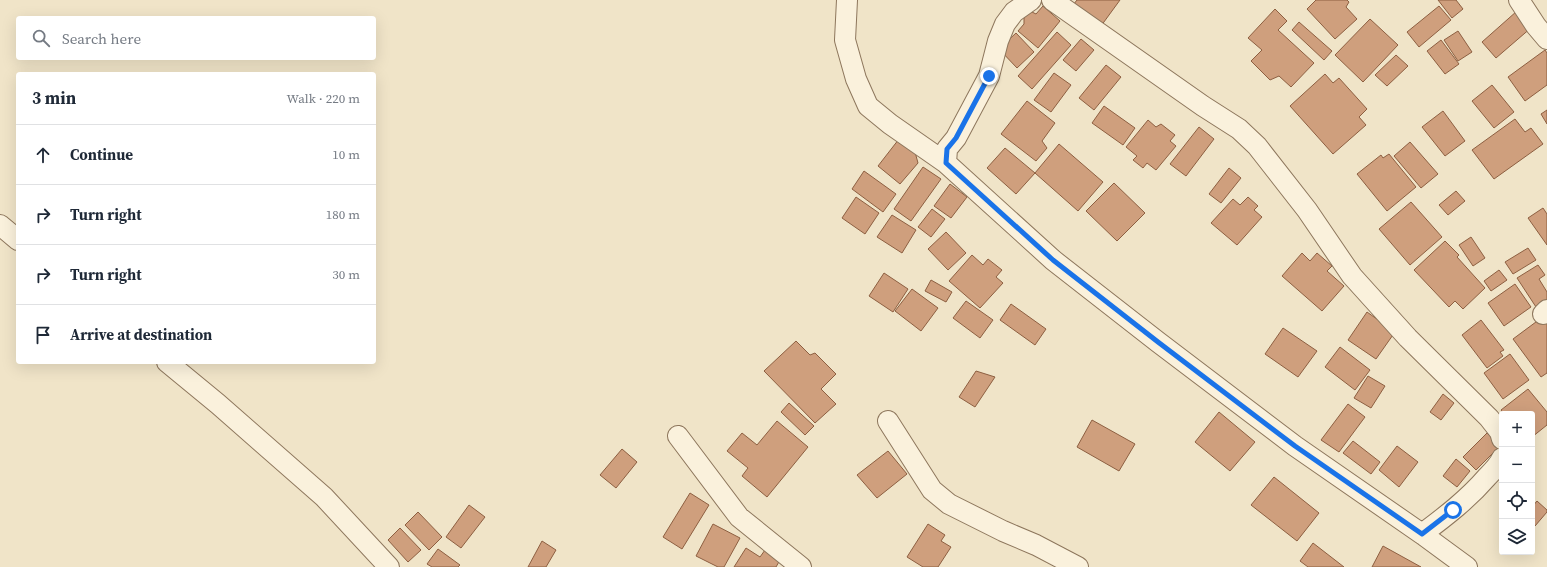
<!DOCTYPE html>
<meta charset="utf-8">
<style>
body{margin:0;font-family:"Source Serif 4",serif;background:#f2f2f3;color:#1f2937}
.controls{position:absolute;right:12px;bottom:12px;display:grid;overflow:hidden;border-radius:4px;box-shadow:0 4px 16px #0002}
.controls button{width:36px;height:36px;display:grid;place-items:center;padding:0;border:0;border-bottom:1px solid #e0e1e3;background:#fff;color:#1f2937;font:20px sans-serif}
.stop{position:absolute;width:12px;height:12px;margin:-9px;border:3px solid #1a73e8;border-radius:50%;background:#fff}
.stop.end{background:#1a73e8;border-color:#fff;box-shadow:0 1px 4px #0008}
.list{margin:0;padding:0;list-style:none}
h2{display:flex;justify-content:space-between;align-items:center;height:52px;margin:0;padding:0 16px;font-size:17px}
h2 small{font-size:13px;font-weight:400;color:#747a83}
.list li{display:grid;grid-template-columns:26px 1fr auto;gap:12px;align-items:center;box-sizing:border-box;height:60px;padding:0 16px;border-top:1px solid #e0e1e3}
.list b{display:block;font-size:15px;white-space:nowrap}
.list em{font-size:13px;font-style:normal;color:#747a83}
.icon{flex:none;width:22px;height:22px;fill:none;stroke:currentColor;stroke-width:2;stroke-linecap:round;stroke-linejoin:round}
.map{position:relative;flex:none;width:1547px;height:567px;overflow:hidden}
.search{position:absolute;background:#fff;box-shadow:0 4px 16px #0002;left:16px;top:16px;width:360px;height:44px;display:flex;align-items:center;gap:10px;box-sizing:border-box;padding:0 14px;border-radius:4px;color:#747a83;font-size:15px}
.panel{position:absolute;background:#fff;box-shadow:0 4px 16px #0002;left:16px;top:72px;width:360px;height:292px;border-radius:4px}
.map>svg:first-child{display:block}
.building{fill:#cf9f7d;stroke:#8d5f41}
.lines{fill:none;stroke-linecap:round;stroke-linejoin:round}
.street-casing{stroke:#8d765c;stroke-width:22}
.street{stroke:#faf1dc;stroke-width:20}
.route{stroke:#1a73e8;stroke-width:5}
</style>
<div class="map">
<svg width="1547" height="567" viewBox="0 0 1547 567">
<rect width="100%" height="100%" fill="#f0e4c8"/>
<path class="building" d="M1077,0H1120L1101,26L1073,5Z
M1316,0H1347L1349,2L1346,7L1357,19L1335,39L1307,9Z
M1438,0H1456L1463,9L1452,18Z
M1043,6L1060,21L1038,48L1018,31L1024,24V17L1030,11L1036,14Z
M1439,6L1451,20L1419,47L1407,32Z
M1275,9L1287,21L1278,30L1314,63L1291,87L1279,76L1270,80L1251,61L1262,50L1248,38Z
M1517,11L1532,27L1496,58L1482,42Z
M1370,19L1398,45L1363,82L1335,55Z
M1299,22L1332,51L1324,60L1292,30Z
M1458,31L1472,52L1458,61L1444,40Z
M1057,32L1071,45L1032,89L1018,76Z
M1016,33L1034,52L1017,68L999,49Z
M1081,39L1094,50L1076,71L1063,60Z
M1441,40L1459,64L1445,74L1427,51Z
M1545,50L1547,53V85L1525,101L1508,77Z
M1396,55L1408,66L1387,86L1375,75Z
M1106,65L1121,77L1094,110L1079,98Z
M1054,73L1071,85L1051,112L1034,100Z
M1325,74L1333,83L1339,78L1367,109L1359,117L1366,125L1333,154L1290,106Z
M1492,85L1514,112L1494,128L1472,101Z
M1027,101L1055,123L1042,141L1047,148L1036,161L1001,134Z
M1104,106L1135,128L1123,145L1092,123Z
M1547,110V124L1541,114Z
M1443,111L1465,141L1445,156L1422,127Z
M1515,119L1525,132L1531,128L1543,144L1494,179L1472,150Z
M1148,120L1156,127L1161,124L1175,135L1170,141L1176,146L1156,170L1147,163L1143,168L1133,160L1137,156L1126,147Z
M1199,127L1214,139L1186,176L1170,164Z
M899,139L915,152L918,163L900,184L878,166Z
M1410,142L1438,174L1421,188L1394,156Z
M1059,144L1103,182L1078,211L1035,173Z
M1005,148L1035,173L1016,194L987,168Z
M1389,154L1416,187L1387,211L1357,174L1381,155L1383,158Z
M923,167L941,179L911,221L894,209Z
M1229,168L1241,178L1221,203L1209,194Z
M864,171L896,194L883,212L852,189Z
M1114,183L1145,213L1117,241L1086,211Z
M950,184L967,197L951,218L934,206Z
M1456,191L1465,201L1448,215L1439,205Z
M856,197L879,213L865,234L842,218Z
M1248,197L1258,206L1254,210L1262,217L1237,245L1211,223L1233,199L1240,205Z
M1411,202L1442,237L1410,265L1379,229Z
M1543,208L1547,214V245L1528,218Z
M932,209L945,219L931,237L918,227Z
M892,215L916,230L902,253L877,237Z
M946,232L966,253L948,270L928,249Z
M1471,237L1485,258L1473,266L1459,245Z
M1445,241L1459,255L1457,257L1485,288L1463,309L1455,301L1449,307L1414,270Z
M1528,248L1536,260L1513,274L1505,262Z
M1302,253L1310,261L1317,253L1332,266L1327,271L1344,286L1322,311L1282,276Z
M972,255L983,265L988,259L1002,270L996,277L1003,283L980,308L949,281Z
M1538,265L1545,275L1539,279L1547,292V300L1536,307L1517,278Z
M1499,270L1507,280L1491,291L1484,281Z
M884,273L908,289L893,312L869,296Z
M931,280L952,292L946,302L925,291Z
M1515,284L1531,307L1504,326L1488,303Z
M912,289L938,308L921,331L895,311Z
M966,301L993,320L980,338L953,318Z
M1011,304L1046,329L1035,345L1000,320Z
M1367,312L1395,332L1376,359L1348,340Z
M1544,316L1547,320V373L1541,377L1513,339Z
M1481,320L1504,350L1500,352L1503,356L1487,368L1462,335Z
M1283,328L1317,351L1298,377L1265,354Z
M796,341L810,355L815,353L836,374L821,389L836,404L815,423L764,371Z
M1340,347L1370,370L1355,390L1325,367Z
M1510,354L1529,380L1503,399L1484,373Z
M976,371L995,377L975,407L959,397Z
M1368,376L1385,386L1371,408L1354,398Z
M1528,389L1547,412V425L1532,437V414H1504L1501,410Z
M1443,394L1454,403L1441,420L1430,412Z
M789,403L814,426L805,435L781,412Z
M1348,404L1365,417L1339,452L1321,440Z
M1219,412L1255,442L1230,471L1195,442Z
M1092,420L1135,444L1119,471L1077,447Z
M777,421L808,447L767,497L742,476L748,468L727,451L742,433L757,445Z
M1487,433L1500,446L1476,470L1463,457Z
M1353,441L1380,462L1371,474L1343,453Z
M1397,446L1418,462L1399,487L1379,470Z
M622,449L637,462L616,488L600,475Z
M888,451L907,474L877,498L857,475Z
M1456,459L1470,471L1457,487L1443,476Z
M1274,477L1319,513L1297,541L1251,505Z
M690,493L709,505L682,549L663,537Z
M1537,501L1547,510V512L1535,526L1532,523V507Z
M469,505L485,517L461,548L446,537Z
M418,512L442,537L429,550L405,525Z
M713,524L740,538L724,567H718L696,556Z
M928,524L945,535L941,541L951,547L938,567H923L907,557Z
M400,528L421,550L408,562L388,540Z
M542,541L556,550L546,567H528Z
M1313,543L1344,567H1308L1300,561Z
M1383,546L1421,567H1372Z
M746,548L760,557L765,550L780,560L776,567H734Z
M438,549L460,565L458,567H432L427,564Z"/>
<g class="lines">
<g class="street-casing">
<path id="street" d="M847,0L845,40L856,79L868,106L890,124L946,163L1053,260L1158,342L1295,446L1422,534L1467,567
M1052,0L1203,106L1239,129L1257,146L1307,210L1352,276L1408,338L1489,418L1500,432L1502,439
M1519,0L1536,26L1547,39
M946,163L947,149L956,138L989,76L998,41L1005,24L1014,12L1031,0
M0,225L18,240
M1543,314L1547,310
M167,362L218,404L324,497L389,567
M888,421L932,490L949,504L1003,531L1036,545L1078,567
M678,436L739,517L801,567
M1422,534C1446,516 1468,499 1487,477C1493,471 1499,465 1502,458"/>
</g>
<use href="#street" class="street"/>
</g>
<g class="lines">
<path class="route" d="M989,76L956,138L947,149L946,163L1053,260L1158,342L1295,446L1422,534L1453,510"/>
</g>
</svg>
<div class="controls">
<button>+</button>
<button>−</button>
<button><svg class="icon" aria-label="locate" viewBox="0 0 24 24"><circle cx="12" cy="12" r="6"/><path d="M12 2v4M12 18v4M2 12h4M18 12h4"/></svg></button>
<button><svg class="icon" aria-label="layers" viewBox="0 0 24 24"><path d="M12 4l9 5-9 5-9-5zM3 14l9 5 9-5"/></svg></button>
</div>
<div class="stop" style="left:1453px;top:510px"></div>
<div class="stop end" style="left:989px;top:76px"></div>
<div class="search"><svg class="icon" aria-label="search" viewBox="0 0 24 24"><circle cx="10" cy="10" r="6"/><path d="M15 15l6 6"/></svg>Search here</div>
<section class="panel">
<h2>3 min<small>Walk · 220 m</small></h2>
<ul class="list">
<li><svg class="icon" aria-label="ahead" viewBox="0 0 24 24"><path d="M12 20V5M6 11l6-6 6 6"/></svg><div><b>Continue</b></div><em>10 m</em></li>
<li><svg class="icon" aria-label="right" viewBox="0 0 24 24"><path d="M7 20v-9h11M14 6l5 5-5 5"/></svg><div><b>Turn right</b></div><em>180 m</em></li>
<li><svg class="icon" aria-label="right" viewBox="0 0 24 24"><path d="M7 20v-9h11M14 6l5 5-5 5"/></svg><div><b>Turn right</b></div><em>30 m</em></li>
<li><svg class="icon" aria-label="arrive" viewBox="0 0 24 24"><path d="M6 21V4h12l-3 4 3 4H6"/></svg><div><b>Arrive at destination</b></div></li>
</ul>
</section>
</div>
